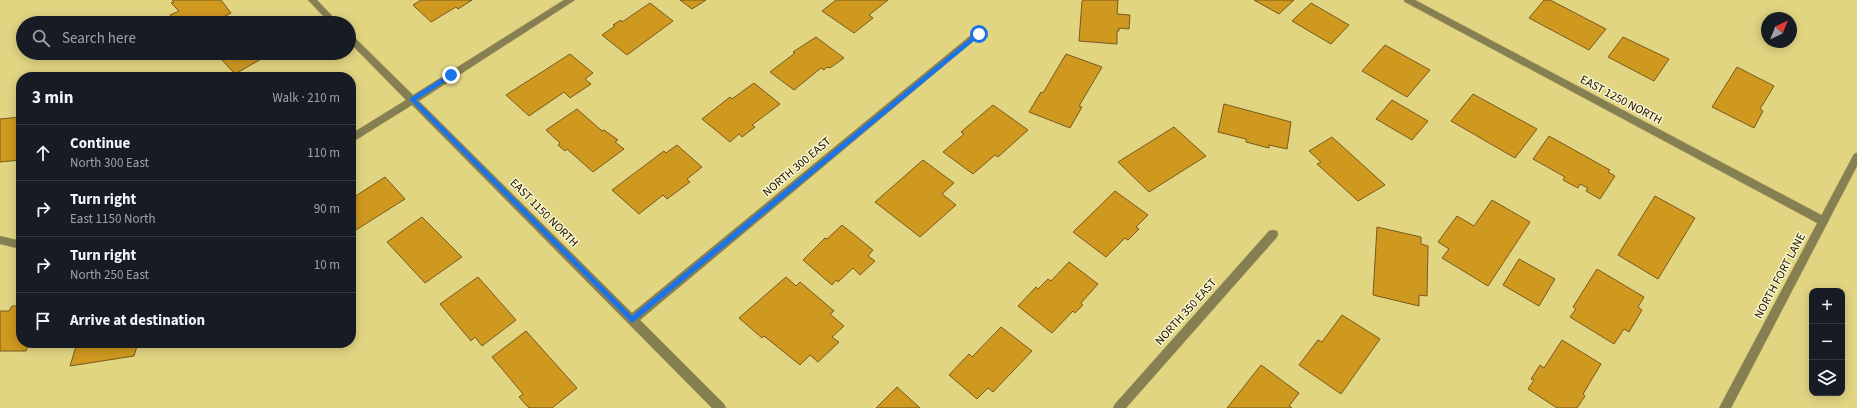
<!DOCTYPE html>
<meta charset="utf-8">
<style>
body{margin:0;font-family:"Source Sans 3",sans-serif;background:#242831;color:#f1f3f6}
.controls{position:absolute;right:12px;bottom:12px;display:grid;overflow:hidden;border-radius:8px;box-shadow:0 2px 10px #0003}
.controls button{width:36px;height:36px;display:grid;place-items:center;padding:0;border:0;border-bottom:1px solid #363941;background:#171b24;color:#f1f3f6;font:20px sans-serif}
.compass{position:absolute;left:1761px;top:12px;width:36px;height:36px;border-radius:50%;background:#171b24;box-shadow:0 2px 10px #0003;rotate:43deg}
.stop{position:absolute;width:12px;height:12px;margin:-9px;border:3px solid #1a73e8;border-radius:50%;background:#fff}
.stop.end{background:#1a73e8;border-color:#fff;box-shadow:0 1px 4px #0008}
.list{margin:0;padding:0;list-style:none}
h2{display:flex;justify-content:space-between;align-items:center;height:52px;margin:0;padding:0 16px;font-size:17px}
h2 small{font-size:13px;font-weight:400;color:#9ea1a6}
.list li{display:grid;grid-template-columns:26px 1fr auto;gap:12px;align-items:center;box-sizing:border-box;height:56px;padding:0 16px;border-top:1px solid #363941}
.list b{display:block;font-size:15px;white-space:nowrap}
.list p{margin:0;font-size:13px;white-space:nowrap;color:#9ea1a6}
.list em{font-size:13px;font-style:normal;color:#9ea1a6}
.icon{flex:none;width:22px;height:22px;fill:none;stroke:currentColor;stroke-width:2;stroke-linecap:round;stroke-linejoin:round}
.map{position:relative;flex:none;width:1857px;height:408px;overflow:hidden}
.search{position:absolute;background:#171b24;box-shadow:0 2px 10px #0003;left:16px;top:16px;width:340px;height:44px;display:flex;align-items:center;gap:10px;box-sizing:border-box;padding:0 14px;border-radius:22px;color:#9ea1a6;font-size:15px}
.panel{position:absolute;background:#171b24;box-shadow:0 2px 10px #0003;left:16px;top:72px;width:340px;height:276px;border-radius:16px}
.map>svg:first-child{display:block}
.building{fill:#cf981f;stroke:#775a1f}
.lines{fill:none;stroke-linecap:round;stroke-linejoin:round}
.minor-casing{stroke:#c0b56d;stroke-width:1}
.tertiary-casing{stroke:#c0b56d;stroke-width:1}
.minor{fill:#857f52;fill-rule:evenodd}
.tertiary{fill:#857f52;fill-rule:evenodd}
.route{fill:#1a73e8}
.labels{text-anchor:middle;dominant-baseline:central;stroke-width:3;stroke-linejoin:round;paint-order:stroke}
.street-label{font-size:12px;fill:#141000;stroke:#faf5cd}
</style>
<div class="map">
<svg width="1857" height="408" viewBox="0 0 1857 408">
<rect width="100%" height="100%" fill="#e1d582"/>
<path class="building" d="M172,0H221L231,13L212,23H190L186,19L177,23L170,15L179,11L171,3L174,2Z
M421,0H472L458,9L456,7L431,22L413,5Z
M680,0H706L692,9Z
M836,0H888L869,15L873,18L854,33L822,11Z
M1084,0H1118L1117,14L1130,15L1129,29L1119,28V31H1117V44L1079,41L1082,1Z
M1254,0H1294L1279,14Z
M1544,0H1550L1606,29L1589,50L1529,18Z
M650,3L673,21L627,55L602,35L615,26L613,25L621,20L622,22Z
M1311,3L1349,25L1331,44L1292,21Z
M816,37L844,58L830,68L827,67L824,70L821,68L794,90L770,72L795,53L793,52Z
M1623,37L1669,59L1654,81L1608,57Z
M1385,45L1430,70L1407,97L1362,71Z
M220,53H270V54L235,74L222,60L224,58Z
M570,54L593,73L585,79L591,84L570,98L564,92L529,116L506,95Z
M1066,54L1102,67L1079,106L1082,107L1070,128L1029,112L1041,92L1043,93Z
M1737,67L1774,86L1760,109L1763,111L1754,128L1712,107Z
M754,83L780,104L752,125L755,127L742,137L739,134L730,142L702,119L730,97L732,99Z
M1473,94L1537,129L1515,158L1451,121Z
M1392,100L1428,121L1412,140L1376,119Z
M1224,104L1291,122L1287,149L1269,145V148L1246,142V139L1218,132Z
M993,105L1028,130L998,157L995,155L973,174L943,152L964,134L961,132Z
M577,109L602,131L604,130L618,140L615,142L624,149L593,172L567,149L565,151L558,145L560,143L546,130Z
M21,117V160L0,162V119Z
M1174,127L1206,156L1149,192L1118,162Z
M1549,136L1610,170L1608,172L1615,176L1600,199L1586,191L1588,188L1580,184L1578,188L1563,180L1565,177L1533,159Z
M1332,137L1385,185L1358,201L1317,164L1321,162L1309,151Z
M677,145L702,167L687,179L690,182L667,199L663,195L639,214L612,190L664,151L666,153Z
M923,160L954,183L942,194L956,205L920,237L875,202Z
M385,177L405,199L351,233V199Z
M1115,191L1148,215L1136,227L1139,229L1128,240L1125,238L1106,257L1073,232Z
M1655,196L1695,218L1658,279L1618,255Z
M1492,200L1530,222L1488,286L1442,258L1449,249L1438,242L1457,216L1474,226Z
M422,217L462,257L425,283L387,242Z
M842,225L873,250L868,256L875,261L860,275L853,268L838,282L836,280L832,285L803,260L825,238L827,239Z
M1377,227L1421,237V244L1428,246L1427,296L1419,295V306L1373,295Z
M1519,259L1555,279L1539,306L1503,285Z
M1069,262L1098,284L1081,303L1083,305L1075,313L1073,311L1052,333L1018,306L1036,287L1038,289L1048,279L1051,281Z
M1597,269L1644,297L1638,307L1642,310L1629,332L1624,329L1614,344L1570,317L1576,309L1573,307Z
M478,277L516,320L482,346L475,337L471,341L440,304Z
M786,277L796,286L800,282L834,311L830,314L844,326L832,337L839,342L818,362L810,355L800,365L764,336L762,338L739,318Z
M12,306H21V343H30L26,351H0V311H9Z
M1342,315L1380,339L1341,394L1299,365L1318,340L1322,342Z
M1001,327L1032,351L993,392L988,388L977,399L949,375L969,354L972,357Z
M526,331L577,388L552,408H529L519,397L523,394L492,357Z
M1562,340L1601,364L1583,394L1585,396L1577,408H1557L1528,389L1534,380L1531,379L1540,365L1544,368Z
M77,343H138L134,356L70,366Z
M1261,365L1299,393L1289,406L1292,408H1227Z
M897,387L920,408H876Z"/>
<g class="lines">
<g class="minor-casing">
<path id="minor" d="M308,0H317L339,23H330Z
M564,0H575L419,101L632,313L976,31H982L983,33L640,320L724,404L726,408H712L412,105L351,143V134L406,100L349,42V34L352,35L413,95Z
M1404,0H1415L1827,218L1828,221L1827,224H1819L1405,2Z
M1273,230L1277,231L1278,234L1277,237L1126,408H1113L1115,404L1269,231Z
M0,236L21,241V249L0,244Z"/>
</g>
<g class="tertiary-casing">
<path id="tertiary" d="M1857,153V166L1731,408H1719L1854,154Z"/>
</g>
<use href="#minor" class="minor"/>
<use href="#tertiary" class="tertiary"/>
</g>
<path class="route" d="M979,31L982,34L981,35L632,323L409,99L449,74H453V77L416,100L632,316Z"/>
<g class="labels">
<g class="street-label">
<text transform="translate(1621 100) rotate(28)">EAST 1250 NORTH</text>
<text transform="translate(797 167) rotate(-40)">NORTH 300 EAST</text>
<text transform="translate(544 213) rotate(45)">EAST 1150 NORTH</text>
<text transform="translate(1780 276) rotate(-62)">NORTH FORT LANE</text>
<text transform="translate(1186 312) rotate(-48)">NORTH 350 EAST</text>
</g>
</g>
</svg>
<div class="controls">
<button>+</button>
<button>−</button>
<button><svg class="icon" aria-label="layers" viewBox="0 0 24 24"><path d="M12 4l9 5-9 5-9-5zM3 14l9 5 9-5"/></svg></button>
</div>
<svg class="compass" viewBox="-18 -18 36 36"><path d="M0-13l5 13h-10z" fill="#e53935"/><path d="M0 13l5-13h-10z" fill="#9ea1a6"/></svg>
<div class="stop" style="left:979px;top:34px"></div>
<div class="stop end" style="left:451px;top:75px"></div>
<div class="search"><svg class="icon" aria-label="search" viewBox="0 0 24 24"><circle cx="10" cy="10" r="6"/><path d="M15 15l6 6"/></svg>Search here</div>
<section class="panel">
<h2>3 min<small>Walk · 210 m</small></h2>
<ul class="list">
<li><svg class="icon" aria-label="ahead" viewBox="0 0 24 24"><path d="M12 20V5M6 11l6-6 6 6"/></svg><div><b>Continue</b><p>North 300 East</p></div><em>110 m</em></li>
<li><svg class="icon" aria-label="right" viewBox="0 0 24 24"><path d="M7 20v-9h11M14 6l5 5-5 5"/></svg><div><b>Turn right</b><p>East 1150 North</p></div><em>90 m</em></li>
<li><svg class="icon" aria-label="right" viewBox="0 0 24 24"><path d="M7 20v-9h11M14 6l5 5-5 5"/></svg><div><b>Turn right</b><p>North 250 East</p></div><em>10 m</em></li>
<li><svg class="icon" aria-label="arrive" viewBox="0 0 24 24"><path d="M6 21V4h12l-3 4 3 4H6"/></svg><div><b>Arrive at destination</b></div></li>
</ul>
</section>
</div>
